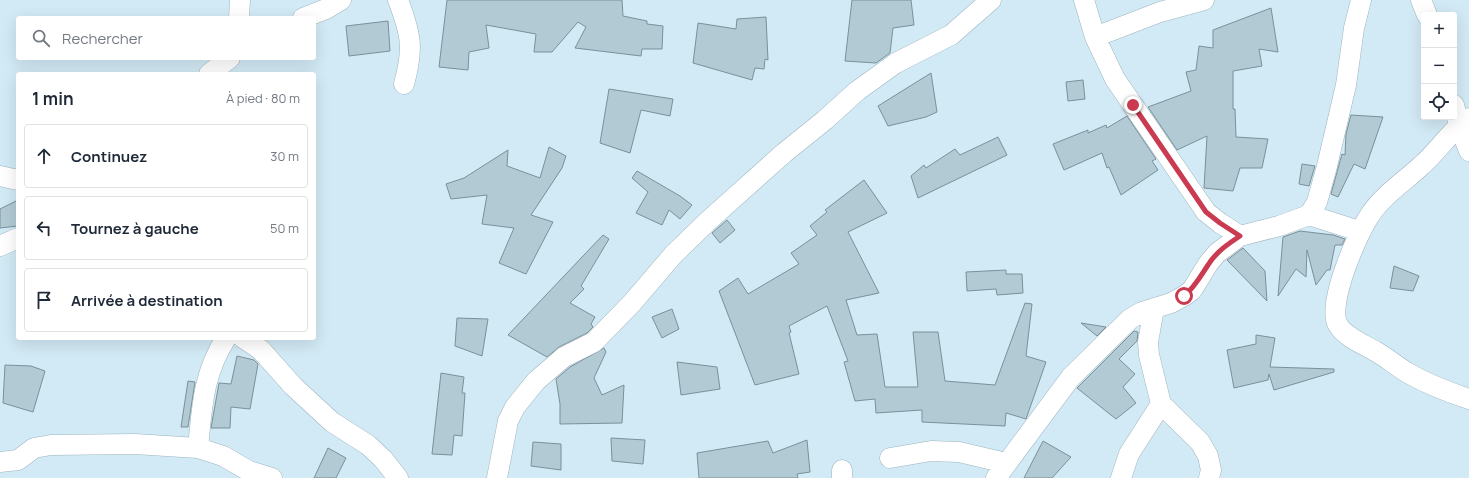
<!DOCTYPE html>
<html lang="fr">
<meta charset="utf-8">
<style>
body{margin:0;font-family:Manrope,sans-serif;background:#f2f2f3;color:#1f2937}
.controls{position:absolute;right:12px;top:12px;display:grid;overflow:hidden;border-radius:4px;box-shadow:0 4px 16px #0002}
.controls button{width:36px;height:36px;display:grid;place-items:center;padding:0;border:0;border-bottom:1px solid #e0e1e3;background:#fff;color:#1f2937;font:20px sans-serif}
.stop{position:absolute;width:12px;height:12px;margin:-9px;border:3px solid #ca3a50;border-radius:50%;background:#fff}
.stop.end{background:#ca3a50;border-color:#fff;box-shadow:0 1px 4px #0008}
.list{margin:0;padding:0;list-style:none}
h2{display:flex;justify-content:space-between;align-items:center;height:52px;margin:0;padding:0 16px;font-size:17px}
h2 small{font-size:13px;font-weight:400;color:#747a83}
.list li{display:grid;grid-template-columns:26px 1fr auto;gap:12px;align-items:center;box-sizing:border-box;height:64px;margin:0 8px 8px;padding:0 8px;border:1px solid #e0e1e3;border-radius:4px}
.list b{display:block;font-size:15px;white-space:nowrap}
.list em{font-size:13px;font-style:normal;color:#747a83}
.icon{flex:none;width:22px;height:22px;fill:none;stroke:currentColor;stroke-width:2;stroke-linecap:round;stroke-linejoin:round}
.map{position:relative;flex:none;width:1469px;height:478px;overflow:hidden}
.search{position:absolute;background:#fff;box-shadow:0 4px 16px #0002;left:16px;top:16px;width:300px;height:44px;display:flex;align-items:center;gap:10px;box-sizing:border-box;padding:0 14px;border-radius:4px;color:#747a83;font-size:15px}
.panel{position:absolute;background:#fff;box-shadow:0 4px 16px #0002;left:16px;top:72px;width:300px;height:268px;border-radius:4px}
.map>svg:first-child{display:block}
.building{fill:#b2cad4;stroke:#7a909a}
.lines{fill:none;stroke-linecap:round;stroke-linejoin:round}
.street-casing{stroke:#9db4bf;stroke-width:21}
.street{stroke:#fff;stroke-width:20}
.route{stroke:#ca3a50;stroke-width:5}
</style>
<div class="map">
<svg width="1469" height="478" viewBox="0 0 1469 478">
<rect width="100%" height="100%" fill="#d2eaf5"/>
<path class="building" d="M447,0H622L623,16L647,21V24L663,26L662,49H642L641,56L575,48L586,27L578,22L552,52H534L536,34L486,25L489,48L469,52L468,70L439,67Z
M852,0H911L914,25L893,28L890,53L876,63L845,61Z
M1271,8L1278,52L1259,49L1262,66L1233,71V109H1235L1236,137L1268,139L1262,168H1240L1233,191L1204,188L1207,136L1177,150L1148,107L1191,91L1186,72L1196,70L1199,46L1213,48V30Z
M766,17L768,60L765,59L764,69L755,68L752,80L693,63L698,23L736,29L737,19Z
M388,21L390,51L349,56L346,26Z
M931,73L937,112L926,117L888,126L878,106Z
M1083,80L1085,99L1068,101L1066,82Z
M609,89L673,99L670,116L641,110L630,153L600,143Z
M1351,115L1383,117L1365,169L1354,164L1338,197L1331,194L1342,154L1345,155L1346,134Z
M1127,116L1156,159L1152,161L1158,170L1121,195L1109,167L1107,168L1102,153L1064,170L1053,144L1088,130V133L1106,125L1107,128Z
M998,137L1007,155L918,198L911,176L924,165L926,168L955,149L960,155Z
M549,147L566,156L562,168L531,215L553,222L526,274L499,263L514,228L482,224L487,195L451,199L446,184L464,178L508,150L507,166L540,178Z
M1302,164L1315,166L1309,186L1299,184Z
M637,171L680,196L692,205L680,219L669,210L662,225L636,213L648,192L632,178Z
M864,180L887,213L848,232L879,293L846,300L857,335L877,334L885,387H918L913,332H938L945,381L995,385L1025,303L1032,304L1026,356L1046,362L1026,419L1006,413L1005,426L922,422V410L876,413L875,399L855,401L844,362L848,361L827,306L789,326L791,332L789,333L799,374L755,385L719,291L738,278L748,294L799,264L791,253L817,235L810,226L827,212L825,210Z
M18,200V226L0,228V209Z
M727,220L735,230L720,243L712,233Z
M1300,231L1333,235L1345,239L1342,245H1335L1330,270H1327L1316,285L1307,250L1306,277L1296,269L1278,296L1283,237Z
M603,235L609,239L581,286L584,289L570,303L595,317L591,324L593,327L587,333L559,347L547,357L508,335Z
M1243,248L1265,271L1267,301L1227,260Z
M1394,266L1419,276L1413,291L1390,288Z
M1006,270V274H1022L1023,293L997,295L996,289L967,291L966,272Z
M672,309L679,329L662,338L652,317Z
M457,318L488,319L482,356L455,346Z
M1081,323L1106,327L1097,336Z
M1134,331L1138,332L1137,341L1119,359L1135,374L1123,387L1136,403L1116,419L1077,388Z
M1256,335L1275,338L1270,367L1334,369V372L1274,390L1269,374L1268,380L1234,388L1227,350L1256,344Z
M604,348L606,352L594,378L602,395L624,385L622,423L560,424V404L556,379L570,367Z
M237,356L254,360L258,364L250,409L231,407L230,428H211L219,383L231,384Z
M677,362L717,367L720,389L681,395Z
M5,365L31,366L45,371L33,412L3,403Z
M441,373L464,377L462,393H465L462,436L454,435L452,455L432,454Z
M188,381L195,382L188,427H181Z
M611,438L645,440L643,464L612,461Z
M807,440L810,472L797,474L798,478H699L697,453L768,441L773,453Z
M1043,441L1071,457L1052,478H1024Z
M533,442L561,444V470L531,466Z
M328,448L346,458L336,478H314Z"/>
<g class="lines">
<g class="street-casing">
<path id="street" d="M398,0C411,34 414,48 404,84
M1084,0L1095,37L1115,79L1206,212L1220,223L1240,236
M1421,0L1427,15
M239,18L240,0
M303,18L326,9L341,0
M1095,37L1160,12L1204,0
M209,74L230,58
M1454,105L1459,125L1469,151
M1469,118C1451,130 1439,150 1422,165C1405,181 1383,195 1370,215C1357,234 1326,306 1338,325C1345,337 1363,344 1375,351C1386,357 1396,366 1408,373C1427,384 1448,392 1469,399
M0,176L18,180
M1309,215L1359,231
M0,246L18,238
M1154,308L1148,342L1149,355L1161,404L1200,442L1208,456L1211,470L1209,478
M243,338L261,350L293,386L332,422L368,445L383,459L398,478
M198,448C202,407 203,374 226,338
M890,458L931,451L959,452L1006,463
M0,462L18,460L34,448L51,445L135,444L198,448L223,456L249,471L272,478
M842,470V478
M497,478L508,421L515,407L536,381L564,357L594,342L632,303L673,255L708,221L784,153L825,120L857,91L896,63L951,35L991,0
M996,478L1071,377L1130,319L1142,312L1171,303L1184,296L1192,290L1208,264L1217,253L1240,236L1279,226L1309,215L1317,202L1327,166L1346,85L1354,28L1361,0
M1121,478L1129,454L1161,404"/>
</g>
<use href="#street" class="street"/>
</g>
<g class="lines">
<path class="route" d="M1133,105L1206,212L1220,223L1240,236C1228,244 1216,252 1208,265C1200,277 1195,287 1184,296"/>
</g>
</svg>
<div class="controls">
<button>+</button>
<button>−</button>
<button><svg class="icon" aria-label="locate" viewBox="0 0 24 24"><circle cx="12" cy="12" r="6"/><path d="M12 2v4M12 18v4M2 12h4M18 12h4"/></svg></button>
</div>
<div class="stop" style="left:1184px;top:296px"></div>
<div class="stop end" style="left:1133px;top:105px"></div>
<div class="search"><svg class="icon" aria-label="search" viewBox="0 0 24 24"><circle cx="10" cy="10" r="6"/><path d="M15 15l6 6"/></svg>Rechercher</div>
<section class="panel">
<h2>1 min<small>À pied · 80 m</small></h2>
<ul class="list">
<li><svg class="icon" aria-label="ahead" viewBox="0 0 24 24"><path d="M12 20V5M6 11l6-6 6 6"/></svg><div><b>Continuez</b></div><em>30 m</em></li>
<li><svg class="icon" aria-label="left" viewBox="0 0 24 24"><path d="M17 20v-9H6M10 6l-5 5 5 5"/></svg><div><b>Tournez à gauche</b></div><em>50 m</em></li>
<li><svg class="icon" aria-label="arrive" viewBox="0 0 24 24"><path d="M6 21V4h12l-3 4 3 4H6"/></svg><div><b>Arrivée à destination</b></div></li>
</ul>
</section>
</div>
